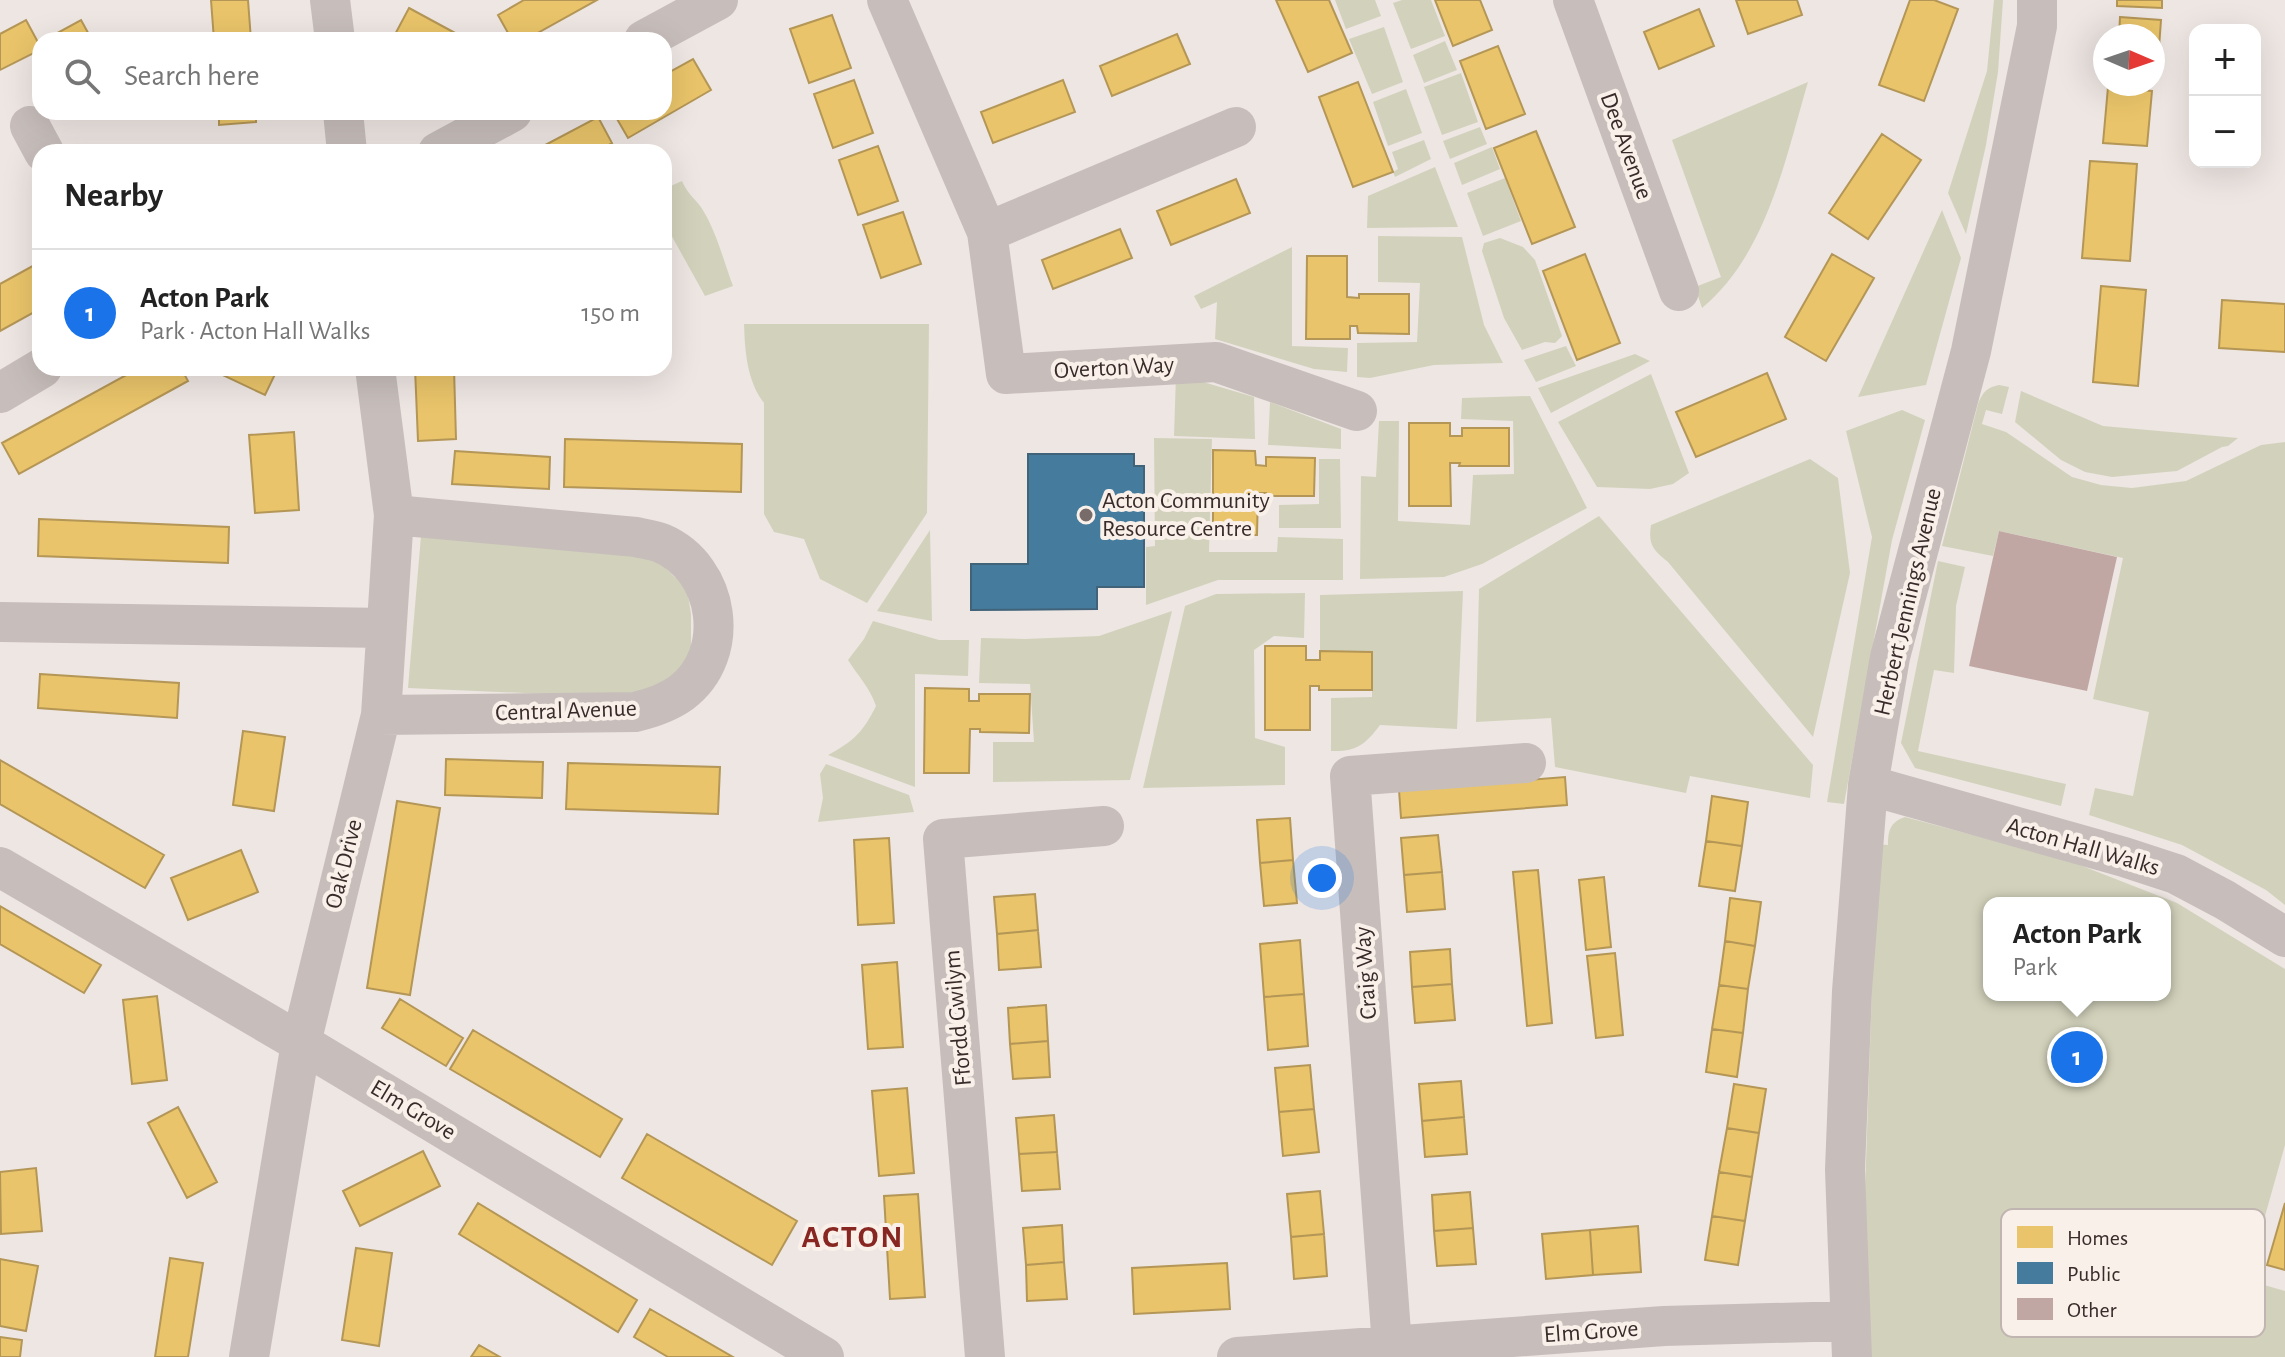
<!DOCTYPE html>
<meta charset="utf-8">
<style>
body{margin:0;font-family:"Alegreya Sans",sans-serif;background:#f6f6f6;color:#222}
.controls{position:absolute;right:24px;top:24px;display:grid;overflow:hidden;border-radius:16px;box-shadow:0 8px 32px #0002}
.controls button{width:72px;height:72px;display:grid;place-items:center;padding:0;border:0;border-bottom:2px solid #e0e0e0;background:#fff;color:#222;font:40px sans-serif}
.compass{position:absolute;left:2093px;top:24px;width:72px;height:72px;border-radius:50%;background:#fff;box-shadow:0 8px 32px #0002;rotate:92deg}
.you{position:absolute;left:1322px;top:878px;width:28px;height:28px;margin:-20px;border:6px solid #fff;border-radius:50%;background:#1a73e8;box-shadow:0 0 0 12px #1a73e833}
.badge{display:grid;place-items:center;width:52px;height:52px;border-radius:50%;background:#1a73e8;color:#fff;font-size:26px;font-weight:700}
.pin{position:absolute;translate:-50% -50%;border:4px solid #fff;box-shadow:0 2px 8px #0006}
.popup{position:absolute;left:1983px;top:897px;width:188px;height:104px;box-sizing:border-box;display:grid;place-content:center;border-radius:16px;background:#fff;filter:drop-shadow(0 2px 6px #0005);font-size:26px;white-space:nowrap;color:#767676}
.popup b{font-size:30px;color:#222}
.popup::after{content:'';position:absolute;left:50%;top:100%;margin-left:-16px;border:16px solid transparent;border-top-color:#fff}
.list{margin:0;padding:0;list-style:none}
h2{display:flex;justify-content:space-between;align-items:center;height:104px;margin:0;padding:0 32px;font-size:34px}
h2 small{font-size:26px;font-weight:400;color:#767676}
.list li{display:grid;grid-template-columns:52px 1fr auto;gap:24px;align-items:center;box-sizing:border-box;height:128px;padding:0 32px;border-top:2px solid #e0e0e0}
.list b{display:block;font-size:30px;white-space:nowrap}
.list p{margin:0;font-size:26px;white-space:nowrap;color:#767676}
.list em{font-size:26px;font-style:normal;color:#767676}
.icon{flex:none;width:44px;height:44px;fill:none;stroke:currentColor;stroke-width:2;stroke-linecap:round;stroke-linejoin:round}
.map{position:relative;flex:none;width:2285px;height:1357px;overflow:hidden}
.search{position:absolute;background:#fff;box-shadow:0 8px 32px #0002;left:32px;top:32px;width:640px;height:88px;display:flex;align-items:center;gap:20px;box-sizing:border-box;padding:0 28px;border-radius:24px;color:#767676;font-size:30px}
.panel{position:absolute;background:#fff;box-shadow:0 8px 32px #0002;left:32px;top:144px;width:640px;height:232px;border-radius:24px}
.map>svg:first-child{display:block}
.green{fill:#d2d2bc;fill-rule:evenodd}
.homes{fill:#e9c46a;stroke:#b49656;stroke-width:2}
.public{fill:#457b9d;stroke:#41637a;stroke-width:2}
.building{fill:#c1a7a4}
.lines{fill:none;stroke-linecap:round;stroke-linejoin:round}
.minor{stroke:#c7bebb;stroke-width:40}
.poi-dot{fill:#786c6a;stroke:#faf0ea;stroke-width:3}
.labels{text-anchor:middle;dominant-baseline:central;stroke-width:8;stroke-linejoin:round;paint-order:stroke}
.street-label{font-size:24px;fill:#382b29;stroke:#faf0ea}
.poi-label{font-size:24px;fill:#382b29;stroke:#faf0ea;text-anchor:start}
.district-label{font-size:32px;font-weight:bold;letter-spacing:2px;fill:#882722;stroke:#faf0ea}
.key{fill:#faf0ea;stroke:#c0b5b0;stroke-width:2}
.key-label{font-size:22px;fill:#382b29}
</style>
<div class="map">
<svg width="2285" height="1357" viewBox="0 0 2285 1357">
<rect width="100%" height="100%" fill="#eee6e3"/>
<path class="green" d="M1335,0H1375L1381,16L1346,29Z
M1402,0H1431L1445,36L1411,49L1393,3Z
M1994,0H2003L1998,72L1986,145L1966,234L1948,193L1987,71Z
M1384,27L1403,82L1372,94L1349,39Z
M1445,41L1457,70L1424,83L1413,55Z
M1461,73L1478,122L1442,135L1424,87Z
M1808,82C1785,160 1767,254 1702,308L1695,287L1721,277L1672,140Z
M1406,89L1422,133L1388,146L1373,102Z
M1480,127L1487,144L1450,159L1443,141Z
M1424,140L1431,159L1395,177L1393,172L1398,169L1392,152Z
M1492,147L1500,169L1462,185L1454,163Z
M1435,167L1458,227L1367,228L1368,196Z
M1505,178L1521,221L1483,236L1467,193Z
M682,181C689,197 697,199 704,212C717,234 724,262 733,286L705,296L664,222V189Z
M1942,210L1961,258L1926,385L1858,397Z
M1378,236L1462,237L1484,325L1503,363L1434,365L1370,378L1357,377V343L1417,342L1420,283L1378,282Z
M1500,238L1523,247L1535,260L1562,336L1555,343L1545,342L1522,350L1504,318L1482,251L1484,243Z
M1292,247V346L1348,348L1347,372L1314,369L1215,339L1217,302L1201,309L1194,296Z
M744,324H929L927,513L867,603L820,579L804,539L774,532L764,514V403C747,381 745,352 744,324Z
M1566,346L1576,366L1536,382L1524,360Z
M1635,354L1650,361L1551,413L1538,388Z
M1176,374L1254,397L1255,439L1174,436Z
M1651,374L1689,473L1673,484L1650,489L1597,487L1558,422Z
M1999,385L2009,387L2002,414L1986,410L1982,424L2006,432L2072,477L2101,485L2132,488L2186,481L2261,445L2285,442V905L2266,890L2182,845L2089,815L2095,788L2133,796L2149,712L2093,699L2123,558L1999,531L1993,556L1942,546L1978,404C1983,392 1986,388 1999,385Z
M2021,391L2103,426L2238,438L2228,446L2222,447L2177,471L2112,477L2085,472L2061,460L2015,422Z
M1530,396L1587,508L1482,564L1444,577L1360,579L1361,476L1376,477L1379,421H1399L1398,521L1470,525L1473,475L1514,474L1513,421L1461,419L1462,398Z
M1270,402L1341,429V449L1268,445Z
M1902,410L1925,420L1892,540L1844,804L1827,802L1872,537L1846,431Z
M1154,438L1212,439L1209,552H1277L1278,537L1343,539V580H1218L1146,605V547L1155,546Z
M1319,459H1340L1341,528H1279V505L1319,504Z
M1810,459L1838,478L1850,573L1813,737L1668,562C1653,550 1648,545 1651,525Z
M1599,516L1813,765L1810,798L1690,776L1686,793L1555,767L1551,718L1476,722L1479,589Z
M930,530L932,621L877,611Z
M421,536L652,555L687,589L691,614V660L672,686L640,698L408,688Z
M1938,561L1965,567L1956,606L1954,673L1934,670L1918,751L2066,784L2061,806L1915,768L1901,743Z
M1463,591L1457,729L1380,725C1365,745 1356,752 1331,751V698L1372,697V652L1320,651V595Z
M1305,593L1304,638L1274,636L1254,650L1255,738L1285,747V785L1143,788L1185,606L1216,594Z
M1172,611L1130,780L993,782V742H1034L1030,684L979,683L981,638L1025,639L1099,636Z
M873,621L939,640H969L968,676L915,674V787L828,755C854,741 863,732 876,706C870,688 858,676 848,660L864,639Z
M826,764L909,795L914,812L818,822L823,798L820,774Z
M1905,817L2067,860L2177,903L2285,969V1145L2247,1280L2285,1291V1357H1869L1862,1277L1877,844L1888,845C1888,831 1890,822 1905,817ZM1989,903H2165V995H1989Z"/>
<path class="homes" d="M211,0H248L251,40H214Z
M524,0H597L525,40H512L498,15Z
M1276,0H1329L1352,53L1308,72Z
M1435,0H1480L1492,30L1453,46Z
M1736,0H1797L1802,15L1748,34Z
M1910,0H1934L1958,9L1924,101L1879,85Z
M2117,0H2162V8L2117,6Z
M409,8L468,40H392Z
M1699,9L1714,46L1659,69L1644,32Z
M832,15L851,68L809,83L790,29Z
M2120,17L2161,20L2157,75H2153V36H2119Z
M26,20L40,46V50L0,70V34Z
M81,20L92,40H51L50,37Z
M1177,34L1190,64L1112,96L1100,66Z
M1498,46L1525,114L1486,129L1460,61Z
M693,59L711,90L628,138L613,112H664V75Z
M854,80L873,133L833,148L814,94Z
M1063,80L1075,112L993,143L981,112Z
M1358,82L1393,172L1353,187L1319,97Z
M2108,87L2152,91L2147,146L2103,143Z
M219,112H256V122L219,125Z
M598,117L612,143L596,152H532Z
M1536,131L1575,227L1532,244L1494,148Z
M1882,134L1921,160L1868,239L1829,213Z
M878,146L898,201L858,215L839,160Z
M2090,161L2137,164L2130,261L2082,258Z
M1236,179L1250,213L1171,245L1157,211Z
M903,212L921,264L881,278L863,225Z
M1120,229L1132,258L1053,289L1042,260Z
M1585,254L1620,343L1577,360L1543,271Z
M1832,254L1874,278L1826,361L1785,337Z
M1307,256H1347V297L1359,298V294H1409V334L1358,333L1357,326H1350V339H1306Z
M40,262V309L0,331V284Z
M2101,286L2146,290L2138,386L2093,382Z
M2222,300L2285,304V352L2219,348Z
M139,368H181L188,381L19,474L2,443Z
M208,368H278L265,395Z
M415,368H454L456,439L418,441Z
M1767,373L1786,419L1696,457L1676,412Z
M1409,423H1450V436H1462V428H1509V466H1459L1460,463H1450L1451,506H1409Z
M294,432L299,510L255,513L249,435Z
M565,439L742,444L741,492L564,487Z
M1213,450L1255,451L1256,465L1266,466V457L1315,458L1314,496H1266V493H1258L1257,535H1213Z
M455,451L550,457L549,489L452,484Z
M39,519L229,527L228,563L38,556Z
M1265,646H1306V660H1320V651L1372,652V690H1319V686H1310V730H1265Z
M40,674L179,683L177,718L38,708Z
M925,688L969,689V701H979V694H1030L1029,733L980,732V729H970L969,773H924Z
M243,731L285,737L274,811L233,805Z
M446,759L543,762L542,798L445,795Z
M0,760L164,855L145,888L0,804Z
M568,763L720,767L718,814L566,809Z
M1565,777L1567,805L1401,818L1399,790Z
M1712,796L1748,802L1742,846L1706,841Z
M397,801L440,808L410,995L367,988Z
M1290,818L1293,860L1260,863L1257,820Z
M1438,835L1442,872L1404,875L1401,838Z
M889,838L894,923L858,925L854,840Z
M1706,841L1742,846L1735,891L1699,886Z
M241,850L258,892L188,920L171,878Z
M1293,860L1297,903L1264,906L1260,863Z
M1538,870L1552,1023L1527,1026L1513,872Z
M1442,872L1445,909L1407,912L1404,875Z
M1604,877L1611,947L1586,950L1579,880Z
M1035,894L1038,930L997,934L994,897Z
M1730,898L1761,902L1755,946L1725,941Z
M0,906L101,965L84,993L0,944Z
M1038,930L1041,967L999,970L997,934Z
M1300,940L1304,994L1264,997L1260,944Z
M1725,941L1755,946L1748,989L1719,985Z
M1450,949L1452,984L1412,987L1410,952Z
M1615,953L1623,1035L1596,1038L1587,956Z
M897,962L903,1047L868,1049L862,965Z
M1452,984L1455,1020L1415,1023L1412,987Z
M1719,985L1748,989L1743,1033L1712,1029Z
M1304,994L1308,1046L1268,1050L1264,997Z
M157,996L167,1080L132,1084L123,1000Z
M400,999L463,1038L446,1066L382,1028Z
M1046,1005L1048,1041L1010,1044L1008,1008Z
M1712,1029L1743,1033L1737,1077L1706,1072Z
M473,1030L622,1119L600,1157L450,1069Z
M1048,1041L1050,1077L1013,1079L1010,1044Z
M1310,1065L1314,1109L1279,1112L1275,1068Z
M1461,1081L1464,1117L1422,1121L1419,1084Z
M1734,1084L1766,1089L1759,1133L1727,1128Z
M907,1088L914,1173L879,1176L872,1091Z
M178,1107L217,1182L187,1198L148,1123Z
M1314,1109L1319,1152L1283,1156L1279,1112Z
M1054,1115L1057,1152L1019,1154L1016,1118Z
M1464,1117L1467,1154L1425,1157L1422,1121Z
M1727,1128L1759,1133L1752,1177L1719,1172Z
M647,1134L797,1221L772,1265L622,1178Z
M423,1151L440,1186L360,1226L343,1191Z
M1057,1152L1060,1189L1022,1191L1019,1154Z
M36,1168L42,1231L1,1234L0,1172Z
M1719,1172L1752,1177L1745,1221L1712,1216Z
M1320,1191L1324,1234L1291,1237L1287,1194Z
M1470,1192L1473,1228L1434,1231L1432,1195Z
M918,1194L925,1297L890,1299L884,1196Z
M478,1203L637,1300L618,1332L459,1234Z
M2285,1203V1270L2267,1265Z
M1712,1216L1745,1221L1738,1265L1705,1260Z
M1062,1225L1064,1262L1026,1265L1023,1228Z
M1638,1226L1641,1272L1593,1275L1590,1230Z
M1473,1228L1476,1264L1437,1266L1434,1231Z
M1590,1230L1593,1275L1546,1279L1542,1234Z
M1324,1234L1327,1276L1294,1279L1291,1237Z
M356,1248L392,1253L379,1346L342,1340Z
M170,1258L203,1263L188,1357H155Z
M0,1259L38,1266L26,1331L0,1326Z
M1064,1262L1067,1299L1027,1301L1026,1265Z
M1227,1263L1230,1309L1134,1314L1132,1268Z
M650,1309L733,1357H668L634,1337Z
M0,1337L22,1340L20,1357H0Z
M479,1345L500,1357H471Z"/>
<path class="public" d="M1028,454H1134V466H1144V587H1097V609L971,610V564H1028Z"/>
<path class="building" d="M1999,531L2117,557L2087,691L1969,666Z"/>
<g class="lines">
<path class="minor" d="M330,0L335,40
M887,0L987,232L1006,374L1216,362L1357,411
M1573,0L1679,291
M644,40L718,0
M343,112L347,152
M30,126L44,152
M438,152L512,112
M987,232L1236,127
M0,393L42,368
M0,622L386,628
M381,715L635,712C652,708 667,703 681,693C733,654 720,568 661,543C653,540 644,539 636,537L394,515
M1868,785L2124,857L2176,874L2225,900L2285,937
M0,867L301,1043L824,1357
M1392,1346L1350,776L1526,763
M249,1357L301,1043L381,715L394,515L375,368
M985,1357L943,839L1104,826
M1237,1357L1664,1326L1849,1321
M1852,1357L1845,1170L1852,991L1868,785L1890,657L1971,351L2037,26V0"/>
</g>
<circle class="poi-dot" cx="1086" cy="515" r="8"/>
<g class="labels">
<g class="street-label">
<text transform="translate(1626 146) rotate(70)">Dee Avenue</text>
<text transform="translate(1114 368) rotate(-3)">Overton Way</text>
<text transform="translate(1908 602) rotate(-77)">Herbert Jennings Avenue</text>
<text transform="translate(566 711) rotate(-2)">Central Avenue</text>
<text transform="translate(2083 847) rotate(16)">Acton Hall Walks</text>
<text transform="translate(344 864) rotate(-76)">Oak Drive</text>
<text transform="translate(1366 973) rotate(-94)">Craig Way</text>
<text transform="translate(958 1018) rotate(-95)">Ffordd Gwilym</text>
<text transform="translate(413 1110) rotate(31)">Elm Grove</text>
<text transform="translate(1591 1332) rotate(-4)">Elm Grove</text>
</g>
<g class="poi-label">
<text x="1102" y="501">Acton Community<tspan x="1102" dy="28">Resource Centre</tspan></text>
</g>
<g class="district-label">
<text x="853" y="1237">ACTON</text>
</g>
</g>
<rect x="2001" y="1209" width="264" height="128" rx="12" class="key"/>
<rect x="2017" y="1226" width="36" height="22" fill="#e9c46a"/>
<rect x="2017" y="1262" width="36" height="22" fill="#457b9d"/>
<rect x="2017" y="1298" width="36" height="22" fill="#c1a7a4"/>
<g class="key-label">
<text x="2067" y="1245">Homes</text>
<text x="2067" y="1281">Public</text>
<text x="2067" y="1317">Other</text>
</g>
</svg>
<div class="controls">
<button>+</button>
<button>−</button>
</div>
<svg class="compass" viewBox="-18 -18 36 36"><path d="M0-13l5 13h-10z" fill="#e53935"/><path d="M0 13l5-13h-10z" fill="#767676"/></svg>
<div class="you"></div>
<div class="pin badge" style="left:2077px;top:1057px">1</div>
<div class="popup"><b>Acton Park</b>Park</div>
<div class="search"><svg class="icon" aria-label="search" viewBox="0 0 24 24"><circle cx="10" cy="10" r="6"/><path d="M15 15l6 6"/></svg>Search here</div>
<section class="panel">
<h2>Nearby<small></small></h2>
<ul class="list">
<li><span class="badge">1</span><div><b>Acton Park</b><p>Park · Acton Hall Walks</p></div><em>150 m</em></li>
</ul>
</section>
</div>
